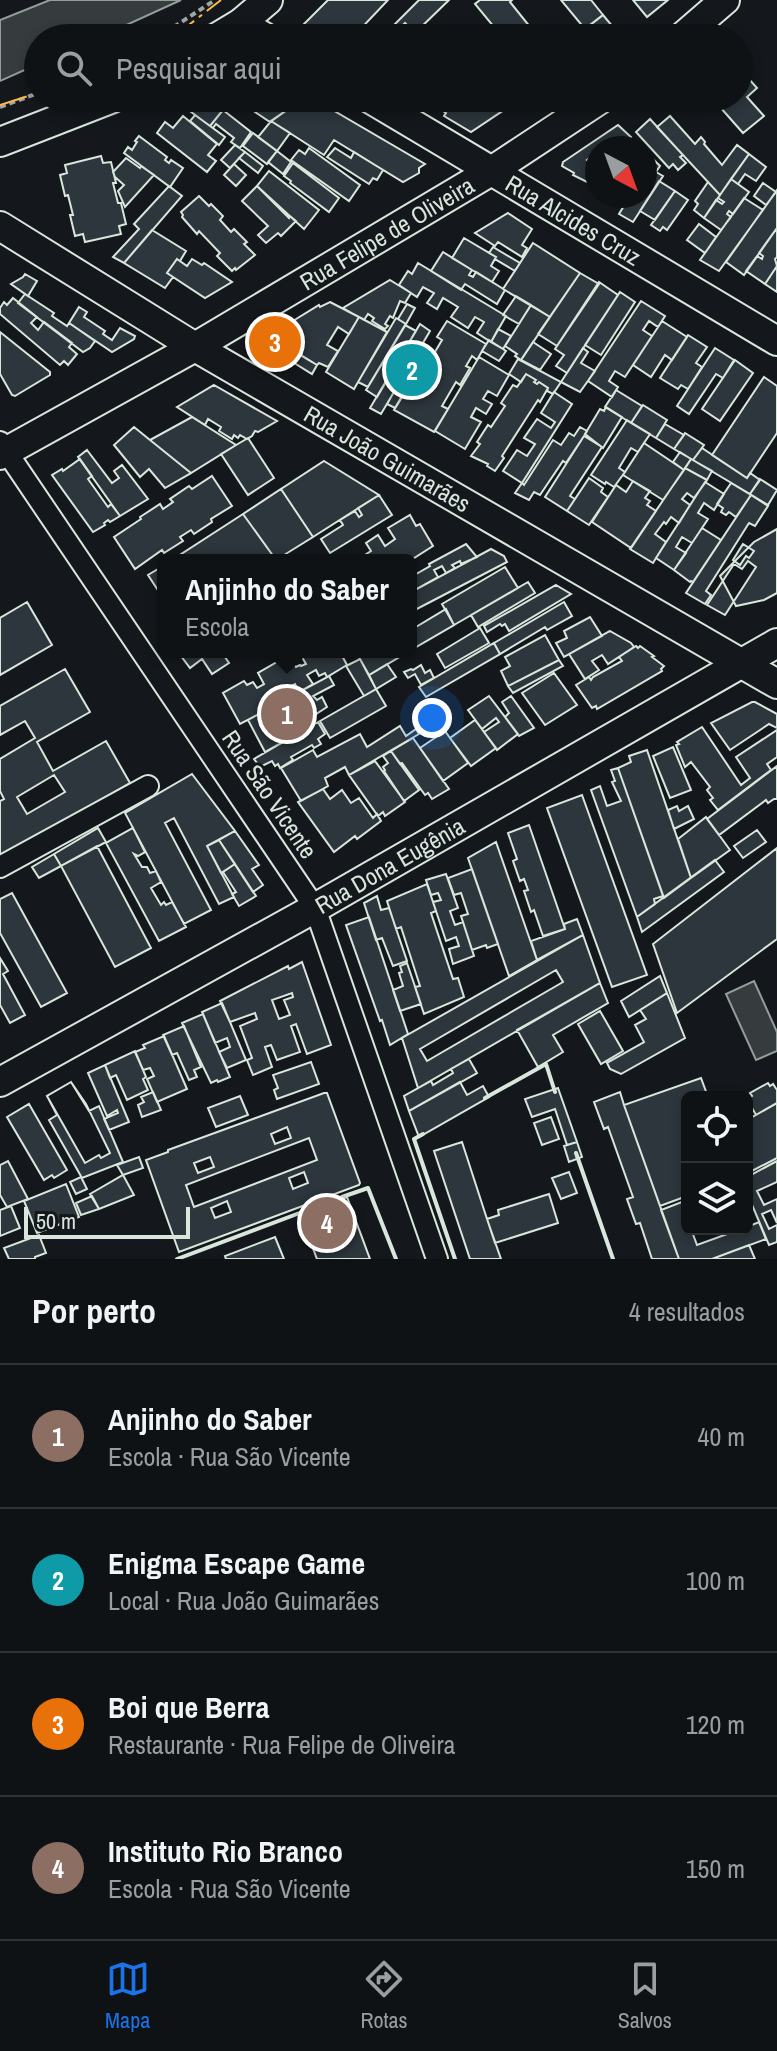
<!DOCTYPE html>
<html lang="pt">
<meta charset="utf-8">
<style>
body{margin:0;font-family:"Archivo Narrow",sans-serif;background:#181b1e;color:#f1f3f6}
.controls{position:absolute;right:24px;bottom:24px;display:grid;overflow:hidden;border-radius:12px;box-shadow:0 4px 12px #0003}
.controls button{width:72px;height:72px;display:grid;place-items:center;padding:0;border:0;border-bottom:2px solid #2f3234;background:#0f1215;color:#f1f3f6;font:40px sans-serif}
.compass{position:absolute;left:585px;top:136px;width:72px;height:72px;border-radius:50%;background:#0f1215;box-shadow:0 4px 12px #0003;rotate:139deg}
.scale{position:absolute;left:24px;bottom:20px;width:166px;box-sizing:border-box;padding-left:8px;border:4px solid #d8e6dc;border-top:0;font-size:22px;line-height:28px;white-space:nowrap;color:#d8e6dc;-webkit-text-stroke:6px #14181c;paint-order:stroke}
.you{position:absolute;left:432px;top:718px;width:28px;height:28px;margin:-20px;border:6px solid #fff;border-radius:50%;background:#1a73e8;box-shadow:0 0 0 12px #1a73e833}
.badge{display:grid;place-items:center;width:52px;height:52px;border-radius:50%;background:#1a73e8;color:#fff;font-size:26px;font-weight:700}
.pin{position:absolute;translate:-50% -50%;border:4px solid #fff;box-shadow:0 2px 8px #0006}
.popup{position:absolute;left:157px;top:554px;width:260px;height:104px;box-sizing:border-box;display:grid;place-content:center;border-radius:12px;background:#0f1215;filter:drop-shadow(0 2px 6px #0005);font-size:26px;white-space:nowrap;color:#9b9ea0}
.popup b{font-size:30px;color:#f1f3f6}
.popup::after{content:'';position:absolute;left:50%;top:100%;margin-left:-16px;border:16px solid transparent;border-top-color:#0f1215}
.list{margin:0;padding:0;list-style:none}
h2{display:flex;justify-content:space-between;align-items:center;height:104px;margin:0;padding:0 32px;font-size:34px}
h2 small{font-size:26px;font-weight:400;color:#9b9ea0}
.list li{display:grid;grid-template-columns:52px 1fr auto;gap:24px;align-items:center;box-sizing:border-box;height:144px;padding:0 32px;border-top:2px solid #2f3234}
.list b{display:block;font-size:30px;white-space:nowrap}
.list p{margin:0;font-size:26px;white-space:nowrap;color:#9b9ea0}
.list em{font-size:26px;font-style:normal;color:#9b9ea0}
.icon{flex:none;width:44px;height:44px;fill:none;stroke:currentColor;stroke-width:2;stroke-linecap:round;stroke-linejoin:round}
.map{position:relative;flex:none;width:777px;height:1259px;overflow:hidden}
.search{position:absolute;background:#0f1215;box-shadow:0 4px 12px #0003;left:24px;right:24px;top:24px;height:88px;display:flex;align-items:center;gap:20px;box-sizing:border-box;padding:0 28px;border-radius:44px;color:#9b9ea0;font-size:30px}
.sheet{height:680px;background:#0f1215}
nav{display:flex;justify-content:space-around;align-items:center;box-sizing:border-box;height:112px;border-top:2px solid #2f3234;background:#0f1215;font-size:22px;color:#9b9ea0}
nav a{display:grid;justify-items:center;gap:4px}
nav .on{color:#1a73e8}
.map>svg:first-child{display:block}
.water{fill:#363b3e;stroke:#939e99;stroke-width:2}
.building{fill:#2c363c;stroke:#d8e6dc;stroke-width:2;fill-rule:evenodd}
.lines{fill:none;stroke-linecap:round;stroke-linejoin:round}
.street-casing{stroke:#d8e6dc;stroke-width:24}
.secondary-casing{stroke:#d8e6dc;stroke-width:32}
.path{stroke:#9da8a2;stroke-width:4;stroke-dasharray:6 4;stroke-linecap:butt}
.street{stroke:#14181c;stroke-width:20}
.secondary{stroke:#14181c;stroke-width:28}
.wall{stroke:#d8e6dc;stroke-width:4}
.power{stroke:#ffb74d;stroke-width:2;stroke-dasharray:28 6 4 6;stroke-linecap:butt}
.labels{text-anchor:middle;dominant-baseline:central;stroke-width:6;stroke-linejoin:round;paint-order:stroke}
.street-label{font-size:24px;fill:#d8e6dc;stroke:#14181c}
</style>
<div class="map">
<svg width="777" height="1259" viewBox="0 0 777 1259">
<rect width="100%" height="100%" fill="#14181c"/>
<path class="water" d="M50,0H181L98,38H38V64L0,81V20Z
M754,981L777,1032V1051L756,1060L726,994Z"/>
<path class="building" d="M328,0H388L352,38H320L301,27Z
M419,0H449L415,33L405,23L398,30L406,38H381Z
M480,0H512L510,2L539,38H503L475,4Z
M561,0H591L603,15L585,29Z
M633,0H668L647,17Z
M603,15L618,33L611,38H573Z
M748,78L757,88L747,97L764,116L743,133L712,98H739V86Z
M186,98H207L223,110L210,126L179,103Z
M264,98H281L294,105L270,122L255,112Z
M304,98H312L425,164L419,168V173L403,182L334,140L324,155L271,121Z
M415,98H522L471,132L444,116L446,113L425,100L423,103Z
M223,110L251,132L240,148L231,142L234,138L216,124L213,128L210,126Z
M195,115L225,137L219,145L190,121Z
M183,116L217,144L208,155L216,161L207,172L157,133L165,122L173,128Z
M670,116L695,144L701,137L705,142L704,144L722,165L737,145L749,154L720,195L657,127Z
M650,119L683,155L680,157L686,163L678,170L673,164L669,168L636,132Z
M271,121L290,133L277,151L258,137Z
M618,125L631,137L622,148H597V152L587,160L596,166L597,164V180L593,185L573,175L574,173L562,166L563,162Z
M253,133L277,151L267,164L243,146Z
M139,136L167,157L165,160L169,163L171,160L183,168L170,187L124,153L128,147L132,150L137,142L135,141Z
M235,145L245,152L230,168L221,160Z
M309,148L360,185L349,201L291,160L299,150L305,154Z
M335,148L351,158L354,152L383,170L377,180L373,178L369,184L327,157Z
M277,151L291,162L283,174L268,162Z
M245,152L263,166L258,173L239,158Z
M749,154L766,167L756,181L745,174L738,184L731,179Z
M101,156L103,163L111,162L116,183H113L118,203H121L126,224L119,226L121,234L85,242L83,234L75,236L70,215H73L68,195L65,196L60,175L67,173L65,165Z
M126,158L140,168L141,166L154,175L125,207L118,191L124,185L115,177L113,172Z
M654,160L660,166L656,172L663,176L633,222L619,214L630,196H645V174Z
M293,163L339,198L329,212L290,183L291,181L284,176Z
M234,164L246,175L236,186L224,175Z
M269,171L319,210L304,229L257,186Z
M731,179L749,192L733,214L729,211L727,214L731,217L721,230L704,218L716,200L722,204L724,202L718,198Z
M659,181L675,191L655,220L640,211Z
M708,182L720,195L704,218L694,210L698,204L695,201Z
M763,183L776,192L766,205L754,196Z
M169,186L182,196L124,263L113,257L139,229L134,224Z
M257,186L289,218L290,216L296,221L281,236L278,233L266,243L258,235L268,226L242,201Z
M777,190V228L744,275L726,262Z
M675,191L688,200L667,230L663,227L660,231L651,225Z
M199,196L209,206L211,204L223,216L220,220L231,232L234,229L247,242L244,244L255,255L236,270L235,268L232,271L217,256L220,253L199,231L197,234L182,217L183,215L181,212Z
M744,198L763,210L719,271L700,260Z
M508,213L532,229L522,245L527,248L522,257L498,242L495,246L475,233Z
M699,224L716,237L705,253L687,240Z
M777,228V257L775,259L777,266L765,284L746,271L757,256L762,259L763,256L759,253Z
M152,230L186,251L180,261L177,259L167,273L173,277L165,288L124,263Z
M464,238L496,257L491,266L499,271L492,282L452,258Z
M533,243L580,273L550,317L503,289Z
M493,247L520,263L515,271L495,259L496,257L489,253Z
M443,252L472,270L469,275L473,277L476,272L505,290L497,304L465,284L461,290L431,271Z
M177,259L187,266L192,259L202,265L204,263L232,282L205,298L167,273Z
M418,263L506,316L491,342L477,333L484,322L475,317L468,328L451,317L458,307L443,298L437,309L427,303L434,293L423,287L417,297L399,285L408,271L412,274Z
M777,266V292L765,284Z
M580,273L599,284L557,346L538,334Z
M25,274L37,281L28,296L11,284L23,277Z
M390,280L411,293L405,303L400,301L393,318L390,316L385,324L388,326L385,329L372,321L374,318L368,314L364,320L343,308Z
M599,282L618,295L567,373L556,366L564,355L555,349Z
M620,292L635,302L601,355L585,345Z
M25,294L54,313L52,316L67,326L69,323L95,341L90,348L83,352L18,303Z
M516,296L531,305L519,324L503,315Z
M13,298L37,317L31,323L38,330L44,322L72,343L69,347L77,354L68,365L64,361L60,365L0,314V308L4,302L7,305Z
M641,301L665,316L658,327L649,321L643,330L652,336L625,377L615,371L609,381L618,387L612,397L588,381Z
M330,302L359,317L349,334L338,327L327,345L338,351L328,367L319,363L317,365L274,338L275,332L319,305L320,307Z
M407,304L415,308L406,324L398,319Z
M531,305L550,317L521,360L515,356L517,354L505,346Z
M79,307L87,312L84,317L105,331L103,334L112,340L120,328L135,336L134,339L112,352L69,323Z
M359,317L387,332L354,389L326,372Z
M396,318L406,324L368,387L358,382Z
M447,321L486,344L477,360L472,356L466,366L470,368L460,385L456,382L442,406L448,409L434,432L394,410L409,386L413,389L442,340L437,337Z
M662,321L687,337L672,360L665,355L651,377L633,365Z
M420,324L430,331L381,414L370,408Z
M405,325L416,331L377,397L366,390Z
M498,329L511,336L503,349L491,342Z
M0,332L50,372V375L15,396L12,395L0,374Z
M688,335L707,347L696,363L702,367L688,389L681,385L678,389L660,378Z
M489,340L506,351L499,361L482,351Z
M533,342L551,354L540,370L521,360Z
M288,348L317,365L312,374L283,356Z
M583,348L588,352L581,363L595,371L580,392L561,382Z
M715,348L734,360L723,378L716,374L689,414L677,406Z
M418,350L426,355L395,408L387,404Z
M479,357L509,375L497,396L488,391L483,399L492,404L486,414L476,408L471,417L481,422L465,449L435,431Z
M518,359L561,382L553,394L547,391L548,388L539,382L537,384L534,382L536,380L526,374L521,382L509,374Z
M735,360L753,373L720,421L702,409Z
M526,374L536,380L534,382L537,384L539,382L548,388L540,402L538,400L502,456L504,458L495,471L487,466L488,464L471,456L480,444L477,442L488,425L491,427L505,406L501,403L513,385L517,387Z
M764,377L777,386V433L747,478L712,455Z
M214,385L277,421L258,432L255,431L252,436L247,439L240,435L238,438L234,435L232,439L219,431L221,427L208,419L205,425L177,407Z
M616,390L642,406L631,423L605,407Z
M554,392L572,404L522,483L503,471L517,450L527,456L535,444L524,438L537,419L551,428L555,422L541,413Z
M643,405L667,420L656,438L631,423Z
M606,407L622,417L603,448L585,434L600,409L604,411Z
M192,417L236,445L191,473L150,440Z
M627,420L650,434L638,452L631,448L619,468L625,472L614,487L606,482L605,484L591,475Z
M665,424L684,435L674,449L656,438Z
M134,427L150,440L191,473L165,488L149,469L140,477L114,445Z
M580,427L587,431L584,436L566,463L563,461L540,495L534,492L529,500L515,493L522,483L524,485L553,440L561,445L569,433L574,436Z
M685,433L704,445L693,460L674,449Z
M584,436L602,447L570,496L575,499L567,511L545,497Z
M248,438L274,478L248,495L221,454Z
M644,443L684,470L663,500L623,475Z
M702,448L747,478L750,473L760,480L750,494L693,460Z
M87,450L112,483L119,478L114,471L122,465L148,499L120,516L78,457Z
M680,452L691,459L684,470L673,462Z
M80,459L92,476L88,479L108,507L111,504L120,516L110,522L108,520L104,523L105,525L93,532L52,475L62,469L63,471Z
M691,459L712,471L707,480L685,468Z
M324,461L379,495L313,537L281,489Z
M685,468L707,480L694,498L687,493L682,499L690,505L679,523L671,517L666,524L664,522L655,534L666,542L653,563L630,549Z
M212,476L232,506L211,519L212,522L194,534L191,530L180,537L183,541L164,553L162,550L135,569L114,537L141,519L140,517L160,504L163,509L173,502L170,499L189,486L192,489Z
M589,478L603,488L601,492L608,497L589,525L567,511Z
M760,479L777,490L768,505L750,494Z
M633,481L650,491L645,498L650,501L647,505L656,511L631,548L592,522L616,485L626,492Z
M705,482L724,494L714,510L704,503L698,513L708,519L692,543L682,537L676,547L686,553L674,570L656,558Z
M731,483L751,495L736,517L729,512L726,515L721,512L723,508L717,504Z
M281,489L313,537L276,560L243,514Z
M379,495L392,515L330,553L321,539L343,525L340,520L355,511L359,517L362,515L358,508Z
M751,495L768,506L755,526L749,523L706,591L711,595L705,604L686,593Z
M243,514L276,560H172Z
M410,515L416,526L420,524L433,546L411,560H357L371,551L366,543L378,535L385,546L395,539L388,528Z
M702,528L721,540L693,582L691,581L690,582L674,570Z
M777,529V593L764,600L736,606L720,576L754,542Z
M466,544L477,557L461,564L460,561L452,565L455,568L446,573L442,566L434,570L438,577L411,592V577L430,566L429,564Z
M743,544L754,551L749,558L746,556L740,565L733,560Z
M491,549L504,556L507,562L411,612V592Z
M748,561L756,567L725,615L707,605L734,564L742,569Z
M163,566V598L148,575Z
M505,567L518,588L454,625L442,604Z
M528,582L535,593L478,627L471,615Z
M556,585L571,594L509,631L505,624L502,626L500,624L487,632L484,626Z
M27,602L52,645L0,675V618Z
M564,602L572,616L547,630L545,627L500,654L494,643Z
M446,609L454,625L411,650V630Z
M590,617L602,636L564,657L556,643L567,638L564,631Z
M480,628L489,643L445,668L437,654Z
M610,631L631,643L634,647L608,664L602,655L592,661L599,670L585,679L569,654Z
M545,635L559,660L508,686L501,671L510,666L505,657Z
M494,643L500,654L426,697L419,687Z
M636,646L638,648L640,646L654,656L652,657L664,666L661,669L662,671L597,709L596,706L592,708L576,685L589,677L591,680L593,677L622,661L619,657Z
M178,652H233L225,657L229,663L212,674L202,659L190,668Z
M299,652H340L347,665L327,677L325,673L319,676L316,670L307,675L313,684L299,692L295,684L284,690L289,698L276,705L270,695L262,699L265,705L259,709L261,713L240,724L223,693L244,681L247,685L253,682L257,688L264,684L258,673L289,655L296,667L300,665L301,666L306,664Z
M356,652H408L369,675Z
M360,659L376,689L364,696L346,666Z
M559,660L563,666L513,693L508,686Z
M387,664L396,677L376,689L369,675Z
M421,665L425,673L430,670L434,678L421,685L415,674L408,678L404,672L411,669L413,670Z
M65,669L90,712L37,742L53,771L106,741L130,783L0,858V801L4,799L0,791V759L35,738L25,721L0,735V706ZM54,775L65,792L27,814L17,797Z
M554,673L577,705L545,725L522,693Z
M329,676L334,685L313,696L317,700L322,697L327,707L304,722L307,728L265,752L248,720L289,697L292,703L303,697L299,692Z
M376,689L386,706L330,738L320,721Z
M489,696L518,734L497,750L484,732L499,722L496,718L482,729L468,710Z
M511,696L534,728L519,736L505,717L509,713L502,702Z
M752,702H755L777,714V728L769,724L730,750L711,723Z
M475,720L496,748L471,766L450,738Z
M318,722L325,734L318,739L321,744L314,748L312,745L291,757L293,760L280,768L278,764L275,766L272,761L260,767L254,759Z
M400,726L406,736L416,729L419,734L349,775L345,767L325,778L328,786L301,801L281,768L313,750L317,757L360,734L367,747Z
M702,727L741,785L750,778L736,757L777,730V757L767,764L771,770L718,810L710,800L713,798L707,790L710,787L691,762L685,767L676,745L679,744L677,742Z
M445,731L468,763L443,781L420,748Z
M413,738L449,789L432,799L428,793L425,795L402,763L400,764L391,751Z
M673,747L691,790L670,798L653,756Z
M647,750L691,878L664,898L618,768L631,762L629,756Z
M391,751L419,790L404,801L384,771L385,770L383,767L388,763L383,756Z
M375,761L405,802L385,816L383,812L378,816L349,775Z
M777,766V799H774L768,803L766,800L719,835L707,819Z
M618,768L663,896L654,899L655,904L637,917L591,790L600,786L607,806L621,801L612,782L615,781L611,770Z
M192,774L235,831L207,846L234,897L219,904L174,818L165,823L211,910L184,924L125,813Z
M323,789L330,799L342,790L351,803L359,798L373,818L377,814L381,821L357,839L355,836L334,852L298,802Z
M582,795L647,975L612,987L547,808Z
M677,806L679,811L688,806L694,819L674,829L668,810Z
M706,817L730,850L691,878L678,839Z
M529,825L565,929L543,936L534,910L531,912L524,891L528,890L524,879L520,881L513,861L517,859L508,833Z
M98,828L106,842L61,866L54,854Z
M133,828L145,852L138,856L134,854L142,867H147L150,873L156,871L161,882L151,888L161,905L164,902L166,905L172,902L186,927L159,941L106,843Z
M757,830L766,842L743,858L734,846Z
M235,831L259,865L252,869L263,885L253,892L219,840Z
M219,840L235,864L221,873L207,846Z
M496,842L537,960L509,976L468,858Z
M97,846L151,948L115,967L61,866Z
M777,848V939L677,1013L653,944Z
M54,854L61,866L39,878L32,867Z
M715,860L724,872L642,932L637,917Z
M235,864L256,896L239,906L232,894L236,892L223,872Z
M472,869L498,944L487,948L486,945L472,950L461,916L468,914L461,893L454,895L448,878Z
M446,874L458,908L450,911L455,925L463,922L474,956L453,964L449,949L459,946L456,937L446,941L433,902L441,900L438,893L431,895L426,880Z
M427,884L436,911L431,913L453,979L458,978L464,997L424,1014L415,987L420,986L401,927L396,929L387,901Z
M12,893L67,993L41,1007L0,933V899Z
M377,896L381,910L389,908L407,961L393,966L382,938L376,940L364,903Z
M369,917L408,1034L390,1045L382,1020L380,1021L346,925Z
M577,919L583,935L537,960L531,941L565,929L564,924Z
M583,935L600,983L418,1088L402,1038ZM556,970L563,982L427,1061L420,1049Z
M0,958L8,971L3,974L25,1015L10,1023L0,1005Z
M302,962L331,1045L307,1054L296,1024L291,1026L300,1052L277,1060L271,1045L265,1047L272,1067L253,1075L247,1060L252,1058L240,1026L257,1019L255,1013L230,1022L220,1001L288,966L289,969ZM292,993L293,997L284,1000L290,1015L279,1019L272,1000Z
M407,963L421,1004L400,1011L393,990L403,986L399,973L402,972L400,966Z
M660,976L667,993L629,1017L621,1001Z
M600,983L608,1003L553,1035L563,1052L538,1067L517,1030Z
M667,993L685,1038L621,1074L610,1069L607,1063L644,1042L635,1025L646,1019L640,1010Z
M222,1003L246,1060L227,1068L219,1052L230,1047L227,1038L215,1043L202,1012Z
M600,1011L623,1051L601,1064L578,1024Z
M203,1014L230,1077L218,1082L217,1080L211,1083L182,1023Z
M184,1026L201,1067L194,1070L197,1077L189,1080L177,1053L172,1055L163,1035Z
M164,1036L187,1089L157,1102L147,1079L154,1076L150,1068L143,1070L135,1052L145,1048L143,1045Z
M135,1051L146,1077L143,1079L148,1090L127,1100L116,1075L110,1078L105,1065Z
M469,1059L477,1073L409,1111L404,1096L431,1081L433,1085L453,1073L451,1069Z
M311,1062L319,1084L277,1099L274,1090L278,1088L273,1075Z
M105,1065L129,1122L109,1130L104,1119L118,1113L117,1110L107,1116L88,1073Z
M701,1078L708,1097H687V1196L660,1206L624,1105Z
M71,1082L86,1104L110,1153L101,1158L99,1155L85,1163L47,1096Z
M71,1082L89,1111L99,1106L123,1162L82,1178L49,1120L57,1115L47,1096Z
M460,1082L467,1095L483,1086L489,1097L419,1137L409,1111Z
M768,1083L770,1086L773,1084L777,1090V1103L756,1115L747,1099L752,1096L750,1093Z
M558,1088L577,1142L567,1145L555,1109L532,1117L525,1099Z
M153,1092L161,1110L142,1117L138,1105L144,1102L141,1097Z
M620,1092L624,1105L679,1259H652L640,1223L636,1224L627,1199L633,1197L608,1127L604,1129L594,1102Z
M324,1093H327L360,1183L359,1185L179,1252L146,1160L168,1152V1150ZM287,1127L291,1138L275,1144L271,1134ZM309,1138L317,1160L194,1207L186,1185ZM210,1157L214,1167L198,1173L194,1163ZM304,1172L308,1183L293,1189L289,1178ZM227,1201L231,1212L215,1218L211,1208Z
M240,1096L248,1115L216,1127L208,1108Z
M777,1103V1158L748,1173L747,1120Z
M29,1104L67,1170L54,1178L52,1175L44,1180L7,1117Z
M551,1117L559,1139L542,1145L534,1123Z
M462,1142L487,1219L501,1259H470L434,1151Z
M577,1142L582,1157L569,1162L564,1146Z
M139,1157L143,1168L123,1175L117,1165Z
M8,1161L28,1199L7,1207L0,1195V1165Z
M777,1161V1182L757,1191L764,1205L777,1199V1223L771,1210L762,1214L769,1229L777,1225V1242L769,1245L747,1193V1177Z
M569,1172L577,1193L561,1199L552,1178Z
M123,1175L134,1195L99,1209L90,1194Z
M81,1177L87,1189L76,1194L70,1182Z
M66,1184L79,1217L37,1233L24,1201Z
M549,1194L558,1223L495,1243L487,1219L499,1215L498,1210Z
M92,1196L99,1209L81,1215L76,1203Z
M347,1197L370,1259H317L300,1214Z
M687,1200V1229H691L697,1245L741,1229H747V1227L759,1222L766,1239L712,1259H679L661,1210Z
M11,1206L20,1228L0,1236V1210Z
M39,1235L46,1253L35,1257V1259H9L4,1248Z
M275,1237L284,1259H226L225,1256Z
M749,1245L755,1259H712Z"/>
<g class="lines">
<g class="street-casing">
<path id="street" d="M0,442L315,908L437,1259
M0,867L148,786"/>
</g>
<g class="secondary-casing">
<g id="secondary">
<path d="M241,23L266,38"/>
<path d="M216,38L241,23L268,0"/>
<path d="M681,38L725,0"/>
<path id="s1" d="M369,98L777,341"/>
<path d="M0,142L113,98"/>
<path id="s2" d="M0,226L195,347L777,684"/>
<path id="s3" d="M0,455L195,347L493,170L602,98"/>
<path id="s4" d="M0,1082L315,908L777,643"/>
</g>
</g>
<path class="path" d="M157,38L215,0
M0,107L38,93"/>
<use href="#street" class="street"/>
<use href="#secondary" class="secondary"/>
<path class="wall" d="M485,1098L546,1064L555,1092
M423,1134L414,1139L455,1259
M576,1153L613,1259
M342,1197L368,1188L396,1259
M177,1259L305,1211"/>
<path class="power" d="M172,38L221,0
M0,105L38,93"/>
</g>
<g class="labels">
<g class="street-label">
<text stroke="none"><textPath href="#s1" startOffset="238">Rua Alcides Cruz</textPath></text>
<text stroke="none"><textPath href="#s3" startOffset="446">Rua Felipe de Oliveira</textPath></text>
<text stroke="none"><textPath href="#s2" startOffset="452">Rua João Guimarães</textPath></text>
<text transform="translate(270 794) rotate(56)">Rua São Vicente</text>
<text stroke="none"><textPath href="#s4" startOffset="446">Rua Dona Eugênia</textPath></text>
</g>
</g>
</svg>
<div class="controls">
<button><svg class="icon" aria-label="locate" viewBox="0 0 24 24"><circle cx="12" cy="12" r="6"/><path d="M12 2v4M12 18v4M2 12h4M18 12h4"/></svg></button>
<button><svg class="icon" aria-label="layers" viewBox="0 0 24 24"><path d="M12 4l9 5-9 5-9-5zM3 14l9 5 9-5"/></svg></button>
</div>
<svg class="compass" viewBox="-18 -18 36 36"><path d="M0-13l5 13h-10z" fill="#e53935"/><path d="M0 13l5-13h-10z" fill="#9b9ea0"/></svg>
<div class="scale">50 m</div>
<div class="you"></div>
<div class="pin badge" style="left:287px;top:714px;background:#8d6e63">1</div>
<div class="popup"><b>Anjinho do Saber</b>Escola</div>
<div class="pin badge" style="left:412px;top:370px;background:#0f9aa8">2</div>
<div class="pin badge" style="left:275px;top:342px;background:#e8710a">3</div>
<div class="pin badge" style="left:327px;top:1223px;background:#8d6e63">4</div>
<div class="search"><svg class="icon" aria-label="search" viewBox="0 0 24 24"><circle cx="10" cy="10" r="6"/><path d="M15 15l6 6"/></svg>Pesquisar aqui</div>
</div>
<section class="sheet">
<h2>Por perto<small>4 resultados</small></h2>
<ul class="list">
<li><span class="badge" style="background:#8d6e63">1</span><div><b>Anjinho do Saber</b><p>Escola · Rua São Vicente</p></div><em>40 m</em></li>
<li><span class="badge" style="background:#0f9aa8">2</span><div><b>Enigma Escape Game</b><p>Local · Rua João Guimarães</p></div><em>100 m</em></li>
<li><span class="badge" style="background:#e8710a">3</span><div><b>Boi que Berra</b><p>Restaurante · Rua Felipe de Oliveira</p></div><em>120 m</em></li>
<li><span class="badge" style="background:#8d6e63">4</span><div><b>Instituto Rio Branco</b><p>Escola · Rua São Vicente</p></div><em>150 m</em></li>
</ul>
</section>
<nav>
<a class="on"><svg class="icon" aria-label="map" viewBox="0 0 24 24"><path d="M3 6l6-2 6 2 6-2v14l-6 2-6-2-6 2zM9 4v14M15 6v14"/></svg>Mapa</a>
<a><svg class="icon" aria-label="directions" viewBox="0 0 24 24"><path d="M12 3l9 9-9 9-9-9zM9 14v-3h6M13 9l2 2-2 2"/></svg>Rotas</a>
<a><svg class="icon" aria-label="saved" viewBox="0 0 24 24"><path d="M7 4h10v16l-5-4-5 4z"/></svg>Salvos</a>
</nav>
